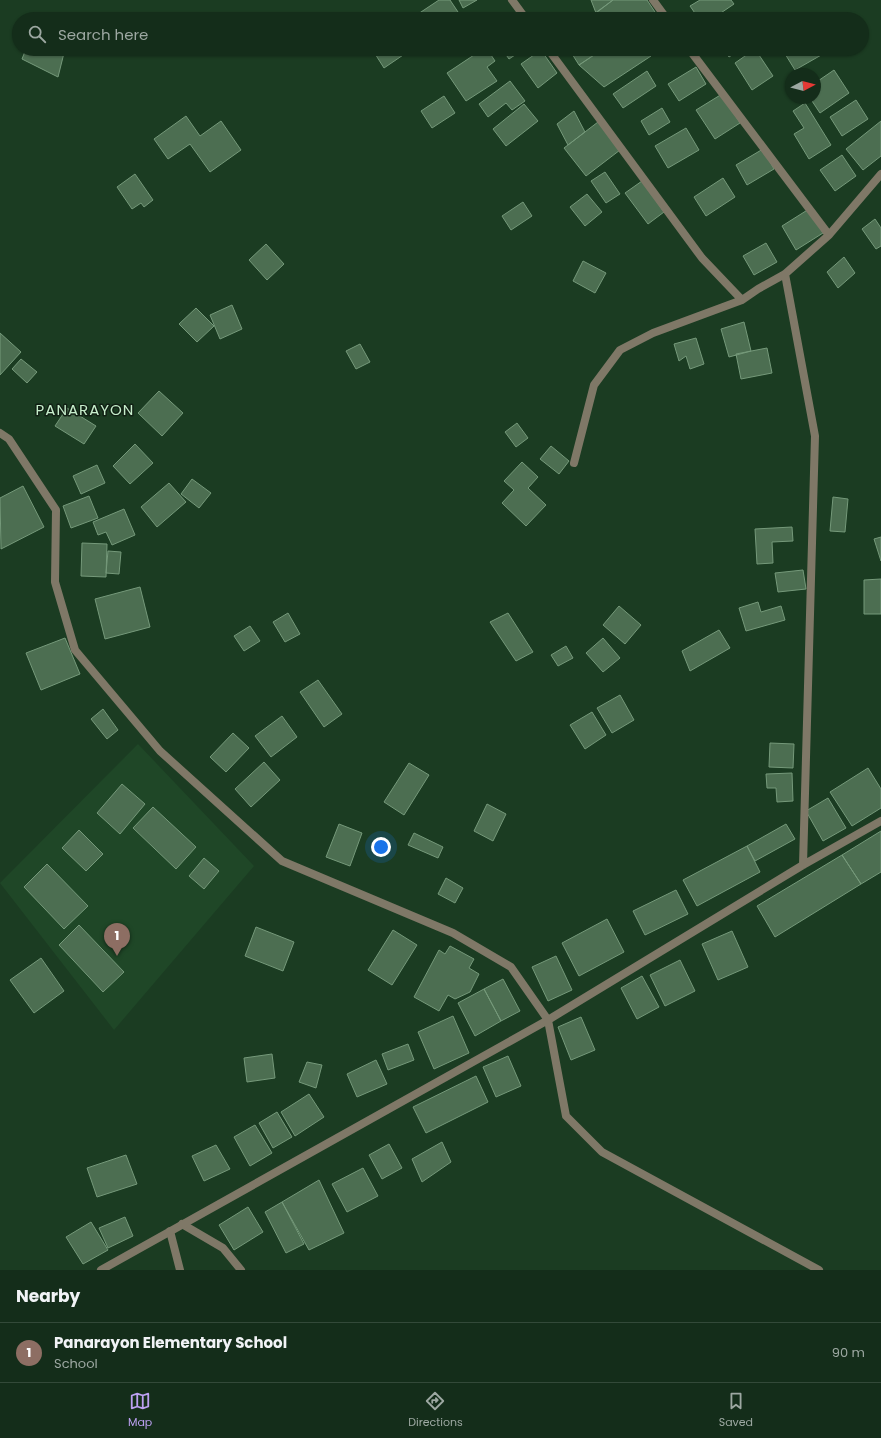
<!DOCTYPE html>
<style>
body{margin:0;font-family:Poppins,sans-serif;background:#1d3523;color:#f1f3f6}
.compass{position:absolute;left:785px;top:68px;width:36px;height:36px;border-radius:50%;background:#142d1a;box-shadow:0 1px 3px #0004;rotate:83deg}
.you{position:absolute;left:381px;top:847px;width:14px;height:14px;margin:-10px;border:3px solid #fff;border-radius:50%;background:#1a73e8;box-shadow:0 0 0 6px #1a73e833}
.badge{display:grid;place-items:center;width:26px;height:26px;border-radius:50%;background:#bca0f2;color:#fff;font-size:13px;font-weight:700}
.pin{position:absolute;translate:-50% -33px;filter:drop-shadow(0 1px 2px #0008)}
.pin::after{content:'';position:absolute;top:21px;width:14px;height:12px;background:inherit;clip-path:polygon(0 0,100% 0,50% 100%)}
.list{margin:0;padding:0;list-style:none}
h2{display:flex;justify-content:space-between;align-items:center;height:52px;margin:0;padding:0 16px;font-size:17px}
h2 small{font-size:13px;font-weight:400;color:#9da8a2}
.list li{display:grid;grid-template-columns:26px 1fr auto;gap:12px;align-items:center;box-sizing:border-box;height:60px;padding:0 16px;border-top:1px solid #334939}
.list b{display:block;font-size:15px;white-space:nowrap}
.list p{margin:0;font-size:13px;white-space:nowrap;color:#9da8a2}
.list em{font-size:13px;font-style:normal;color:#9da8a2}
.icon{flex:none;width:22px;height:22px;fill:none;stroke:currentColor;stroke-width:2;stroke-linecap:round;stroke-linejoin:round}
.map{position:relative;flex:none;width:881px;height:1270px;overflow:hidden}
.search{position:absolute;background:#142d1a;box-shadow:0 1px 3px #0004;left:12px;right:12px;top:12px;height:44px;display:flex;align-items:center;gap:10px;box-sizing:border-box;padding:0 14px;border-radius:22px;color:#9da8a2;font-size:15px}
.sheet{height:112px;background:#142d1a}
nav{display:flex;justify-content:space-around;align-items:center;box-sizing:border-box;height:56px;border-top:1px solid #334939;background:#142d1a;font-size:11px;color:#9da8a2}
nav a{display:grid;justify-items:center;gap:2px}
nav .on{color:#bca0f2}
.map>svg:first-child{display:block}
.built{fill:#1f4727}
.building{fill:#4c6e51;stroke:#75997a}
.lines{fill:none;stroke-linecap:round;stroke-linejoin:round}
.service{stroke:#7f7867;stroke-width:8}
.minor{stroke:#7f7867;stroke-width:8}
.labels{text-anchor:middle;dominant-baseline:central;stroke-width:3;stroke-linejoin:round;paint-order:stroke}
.quarter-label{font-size:15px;letter-spacing:1px;fill:#c6edcb;stroke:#112014}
</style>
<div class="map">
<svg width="881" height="1270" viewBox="0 0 881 1270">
<rect width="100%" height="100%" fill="#1b3c22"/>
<path class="built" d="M138,744L254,866L114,1030L0,883Z"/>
<path class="building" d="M439,0H450L460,15L455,19H417L415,16Z
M459,0H477L463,8Z
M591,0H613L596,13Z
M613,0H647L655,12L646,19H587Z
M700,0H731L734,4L712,19H699L690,6Z
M26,49H65L58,77L22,59Z
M372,49H412L384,68Z
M483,49H487L495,61L487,67L497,81L466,101L447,73Z
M502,49H524L509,59Z
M569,49H603L579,65Z
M603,49H642L651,56L604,87L579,65Z
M723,49H741L729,57Z
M755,49L773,76L752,90L735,63Z
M782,49H820L823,54L795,70Z
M541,50L557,73L538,88L521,64Z
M696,67L706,84L679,101L668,84Z
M834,70L849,93L820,113L810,98H815V83Z
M647,71L656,86L623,108L613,94Z
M510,81L525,101L512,110L506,103L488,117L479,104Z
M722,94L740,123L715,139L696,110Z
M444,96L455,113L432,128L421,111Z
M856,100L868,119L842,136L830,117Z
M805,103L831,145L809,159L794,134L804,128L793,111Z
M524,104L538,121L506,146L493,129Z
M662,108L670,122L649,135L641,121Z
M574,111L585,132L568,145L557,124Z
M186,116L200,136L221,121L241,150L210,172L190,144L168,159L154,139Z
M881,121V156L863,170L846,149Z
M598,122L620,150L586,176L564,148Z
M686,128L699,150L668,168L655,146Z
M763,149L774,169L747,185L736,165Z
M842,155L856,176L835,191L820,170Z
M605,172L620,194L606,203L591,181Z
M135,174L153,200L144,207L141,203L132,209L117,187Z
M723,178L735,197L706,216L694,197Z
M642,181L664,212L648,224L625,193Z
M587,194L602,212L585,226L570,207Z
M523,202L532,216L511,230L502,216Z
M809,209L823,233L796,250L782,226Z
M875,219L881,228V246L876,249L862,229Z
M766,243L777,262L754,275L743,256Z
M266,244L284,264L267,280L249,260Z
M844,257L855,273L838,288L827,272Z
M583,261L606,273L595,293L573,281Z
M232,305L242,329L220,339L210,315Z
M196,308L214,326L197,342L179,324Z
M744,322L751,351L729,357L721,329Z
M0,333L21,352L0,375Z
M696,338L704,364L690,369L686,356L679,361L674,344Z
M360,344L370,362L356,369L346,351Z
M767,348L772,373L741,379L736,354Z
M21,359L37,372L27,383L12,369Z
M159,391L183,413L162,436L138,413Z
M67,408L96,426L84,444L55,426Z
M517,423L528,438L516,447L505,432Z
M135,444L153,463L130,484L113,466Z
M551,446L569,461L559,474L540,459Z
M522,462L538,477L528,488L546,505L526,526L502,503L514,490L504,481Z
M97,465L105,483L81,494L73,476Z
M192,479L211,493L199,508L181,494Z
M169,483L186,502L157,527L141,507Z
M23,486L44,527L1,549L0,498Z
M89,496L98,518L71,528L63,506Z
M833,497L848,499L845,532L830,531Z
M124,509L135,535L112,545L106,532L98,535L93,522Z
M792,527L793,541L772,542L773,563L757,564L755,529Z
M881,537V561L874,539Z
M82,543L107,544L106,577L81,576Z
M108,551L121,552L119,574L106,573Z
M803,570L806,589L778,592L775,573Z
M881,579V614H864V580Z
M140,587L150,627L105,639L95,599Z
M758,602L761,612L781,606L785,620L746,631L739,608Z
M619,606L641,625L625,644L603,625Z
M288,613L300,634L285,642L273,622Z
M508,613L533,652L516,661L490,622Z
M250,626L260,641L244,651L234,636Z
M719,630L730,648L690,671L682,651Z
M65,638L80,674L41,690L26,653Z
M603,638L620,658L603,672L586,653Z
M566,646L573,658L558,666L551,655Z
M318,680L342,714L324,727L300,692Z
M620,695L634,720L612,733L597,708Z
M103,709L118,730L107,739L91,719Z
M592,712L606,735L585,749L570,725Z
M282,716L297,737L271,757L255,736Z
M233,733L249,748L226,772L210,757Z
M770,743L794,744L793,768L769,767Z
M264,762L280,780L251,807L235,789Z
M409,763L429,775L404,815L384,802Z
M868,768L881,789V808L852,826L830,792Z
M792,773L793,801L777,802L776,788H767L766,774Z
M122,784L145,804L120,834L97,813Z
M828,798L846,828L823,841L806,811Z
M487,804L506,814L493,841L474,831Z
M153,807L196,847L176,869L133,828Z
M339,824L362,833L350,866L326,857Z
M786,824L795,839L755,861L747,846Z
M79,830L103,854L86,871L62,848Z
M881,831V872L861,884L842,855Z
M414,833L443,847L438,858L408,845Z
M747,846L760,872L697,906L683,880Z
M842,855L861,884L775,937L757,906Z
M204,858L219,871L204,889L189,876Z
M47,864L88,906L64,929L24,887Z
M446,878L463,888L455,903L438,894Z
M676,890L688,914L645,935L633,911Z
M607,919L624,952L579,976L562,943Z
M79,925L124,972L103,992L59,945Z
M256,927L294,942L283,971L245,956Z
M393,930L417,945L392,985L368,970Z
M732,931L748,967L718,980L702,944Z
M450,946L474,959L469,968L479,974L470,992L455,999L448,995L439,1011L414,997L439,950L445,954Z
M556,956L572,990L548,1001L532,967Z
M41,958L64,991L34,1013L10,980Z
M680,960L695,991L665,1006L650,975Z
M642,976L659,1007L637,1019L621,988Z
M503,979L520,1011L501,1021L484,989Z
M484,989L501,1021L475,1036L458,1003Z
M453,1016L469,1053L434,1069L418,1032Z
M581,1017L595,1050L571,1060L558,1027Z
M408,1044L414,1060L388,1070L382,1054Z
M272,1054L275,1078L247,1082L244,1058Z
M508,1056L521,1086L496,1097L483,1067Z
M376,1060L387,1084L357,1097L347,1074Z
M307,1062L322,1065L316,1088L299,1082Z
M476,1076L488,1102L426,1133L413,1107Z
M309,1094L324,1117L295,1136L281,1112Z
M277,1112L292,1137L273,1148L259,1123Z
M255,1125L272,1153L250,1166L234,1137Z
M442,1142L451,1162L422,1182L412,1159Z
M389,1144L402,1168L382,1179L369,1155Z
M216,1145L230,1169L204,1181L192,1156Z
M126,1155L137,1184L97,1197L87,1168Z
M363,1168L378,1196L347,1212L332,1184Z
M319,1180L344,1233L309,1250L282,1202Z
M282,1202L304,1244L286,1253L265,1212Z
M248,1207L263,1232L234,1250L219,1225Z
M125,1217L133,1236L108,1248L99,1228Z
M91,1222L108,1250L83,1264L66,1237Z"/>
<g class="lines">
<path class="service" d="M182,1224L223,1248L241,1270
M170,1231L180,1270"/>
<path class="minor" d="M512,0L526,19
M653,0L667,19
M548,49L702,258L742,300L758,289L785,274L829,235L881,174
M689,49L829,235
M785,274L815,436L803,865
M0,433L9,439L56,510L55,582L75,650L160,751L282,861L453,933L511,967L548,1020L566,1116L602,1152L819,1270
M574,463L594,385L620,350L653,333L742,300
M101,1270L548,1020L803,865L881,821"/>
</g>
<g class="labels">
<g class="quarter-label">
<text x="85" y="409">PANARAYON</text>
</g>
</g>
</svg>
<svg class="compass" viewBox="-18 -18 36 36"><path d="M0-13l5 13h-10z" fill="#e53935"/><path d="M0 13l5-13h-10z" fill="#9da8a2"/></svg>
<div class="you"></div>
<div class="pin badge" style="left:117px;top:956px;background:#8d6e63">1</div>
<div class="search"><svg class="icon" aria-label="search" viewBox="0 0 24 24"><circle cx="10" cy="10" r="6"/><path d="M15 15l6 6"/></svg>Search here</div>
</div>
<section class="sheet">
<h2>Nearby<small></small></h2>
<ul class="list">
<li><span class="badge" style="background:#8d6e63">1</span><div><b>Panarayon Elementary School</b><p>School</p></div><em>90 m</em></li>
</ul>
</section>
<nav>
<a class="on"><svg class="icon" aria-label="map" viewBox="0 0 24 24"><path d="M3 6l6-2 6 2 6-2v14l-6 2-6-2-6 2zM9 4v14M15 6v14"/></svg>Map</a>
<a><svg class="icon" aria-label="directions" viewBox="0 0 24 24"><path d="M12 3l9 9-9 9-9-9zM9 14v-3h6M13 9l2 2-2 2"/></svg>Directions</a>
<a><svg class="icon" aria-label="saved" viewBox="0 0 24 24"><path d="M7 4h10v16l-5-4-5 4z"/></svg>Saved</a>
</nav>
